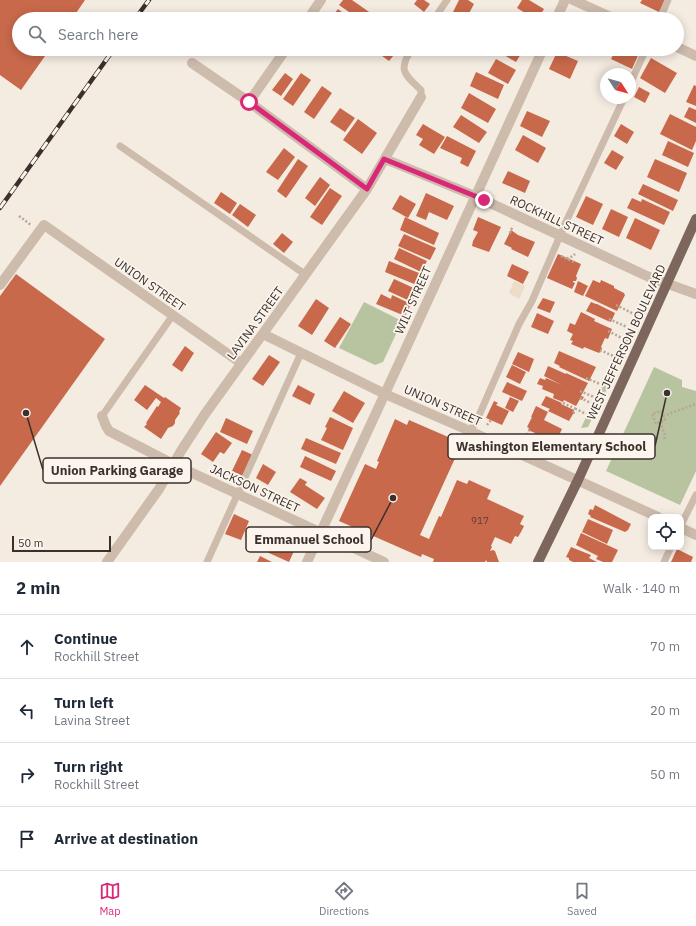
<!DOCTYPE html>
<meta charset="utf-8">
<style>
body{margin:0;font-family:"IBM Plex Sans",sans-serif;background:#f6f6f7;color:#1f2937}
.controls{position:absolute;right:12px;bottom:12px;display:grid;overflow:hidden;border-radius:8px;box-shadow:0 2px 10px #0003}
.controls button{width:36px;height:36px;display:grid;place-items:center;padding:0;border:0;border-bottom:1px solid #e0e1e3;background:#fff;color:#1f2937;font:20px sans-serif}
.compass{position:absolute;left:600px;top:68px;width:36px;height:36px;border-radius:50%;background:#fff;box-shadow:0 2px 10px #0003;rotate:126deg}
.scale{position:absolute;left:12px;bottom:10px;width:99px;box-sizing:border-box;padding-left:4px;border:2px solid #3b302b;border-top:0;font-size:11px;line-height:14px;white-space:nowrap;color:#3b302b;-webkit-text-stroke:3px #fbf5ee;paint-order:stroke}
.stop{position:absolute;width:12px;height:12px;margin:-9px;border:3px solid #db2777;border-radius:50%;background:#fff}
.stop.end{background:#db2777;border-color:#fff;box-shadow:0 1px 4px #0008}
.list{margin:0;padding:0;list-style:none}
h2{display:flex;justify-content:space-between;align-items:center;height:52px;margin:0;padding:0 16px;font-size:17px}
h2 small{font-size:13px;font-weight:400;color:#747a83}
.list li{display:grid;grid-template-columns:26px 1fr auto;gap:12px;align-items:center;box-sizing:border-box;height:64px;padding:0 16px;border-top:1px solid #e0e1e3}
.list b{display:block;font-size:15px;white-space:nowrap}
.list p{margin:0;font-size:13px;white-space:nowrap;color:#747a83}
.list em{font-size:13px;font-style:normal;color:#747a83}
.icon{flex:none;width:22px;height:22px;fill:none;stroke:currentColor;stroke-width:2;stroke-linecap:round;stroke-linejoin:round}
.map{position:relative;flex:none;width:696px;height:562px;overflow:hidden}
.search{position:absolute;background:#fff;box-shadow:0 2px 10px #0003;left:12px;right:12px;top:12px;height:44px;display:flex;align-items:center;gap:10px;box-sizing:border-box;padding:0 14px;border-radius:22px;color:#747a83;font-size:15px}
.sheet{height:308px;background:#fff}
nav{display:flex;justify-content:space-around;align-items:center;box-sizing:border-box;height:56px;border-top:1px solid #e0e1e3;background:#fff;font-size:11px;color:#747a83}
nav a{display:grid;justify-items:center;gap:2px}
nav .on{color:#db2777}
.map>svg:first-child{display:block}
.green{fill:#b8c4a0}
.plaza{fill:#ecdcc8}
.building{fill:#c8694b}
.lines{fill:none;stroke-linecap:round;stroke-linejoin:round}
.path{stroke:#b9a596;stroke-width:2.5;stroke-dasharray:2 2;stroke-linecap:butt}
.service{stroke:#cdbbac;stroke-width:7}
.minor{stroke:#cdbbac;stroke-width:10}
.primary{stroke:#7d675c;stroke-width:10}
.rail-casing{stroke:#3b302b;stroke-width:4.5}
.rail{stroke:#fbf5ee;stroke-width:3;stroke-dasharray:9;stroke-linecap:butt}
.route{stroke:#db2777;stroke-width:5}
.labels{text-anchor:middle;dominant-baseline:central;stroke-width:3.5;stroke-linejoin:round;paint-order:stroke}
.number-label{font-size:10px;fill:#5e3e33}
.street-label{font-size:12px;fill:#3b302b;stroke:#fbf5ee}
.leader{fill:none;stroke:#3b302b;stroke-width:1.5}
.callout-dot{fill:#3b302b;stroke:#fbf5ee;stroke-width:1.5}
.callout{fill:#fbf5ee;stroke:#3b302b;stroke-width:1.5}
.callout-label{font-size:13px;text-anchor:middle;font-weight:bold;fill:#3b302b}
</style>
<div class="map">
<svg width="696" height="562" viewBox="0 0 696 562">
<rect width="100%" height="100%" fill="#f4ebe1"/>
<path class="green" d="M364,302L402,321L383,362L375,365L339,348Z
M613,361L618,364L605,393L600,391Z
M654,367L682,380V387L696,391V471L680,505L606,471Z
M592,404L598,406L588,427L581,428Z"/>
<path class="plaza" d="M514,281L525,286L519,299L509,293Z"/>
<path class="building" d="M0,0H85L72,19H19V49H50L21,90L0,75Z
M343,0H352L372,14L369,19H359L339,5Z
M417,0H424L430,4L424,12L414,4Z
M459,0H468L474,4L466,19L453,12Z
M522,0H529L544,9L538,19H535L517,8Z
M642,0H665L659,12L640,3Z
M338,9L351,19H330Z
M514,12L526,19H510Z
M381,49H399L389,61L378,53Z
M493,49H524L516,62Z
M616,49H637L640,51L632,69L611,59Z
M557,52L578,61L570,79L549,69Z
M651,58L677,73L665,93L640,78Z
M496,59L516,70L508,84L488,73Z
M476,72L504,85L498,99L470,86Z
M285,73L293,79L281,96L272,90Z
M301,73L311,80L293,106L283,99Z
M694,85L696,86V106L686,102Z
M322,86L332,93L314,119L304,112Z
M639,87L650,93L645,103L634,97Z
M469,93L496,109L488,123L461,108Z
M689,107L696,110V123L684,117Z
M340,108L355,118L345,132L330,122Z
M527,111L550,121L542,137L520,126Z
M670,114L696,127V141L692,150L660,134Z
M461,115L487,132L479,143L453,127Z
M358,119L377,133L362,154L343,140Z
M423,124L445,137L434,154L419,145L423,139L416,135Z
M621,124L634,132L627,144L614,136Z
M523,135L546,148L538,163L515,150Z
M447,136L476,151L468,167L460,163L462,158L440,148Z
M668,141L694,153L688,167L662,155Z
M284,148L295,157L278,180L266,172Z
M612,150L624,157L616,170L604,163Z
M298,159L308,166L286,198L277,191Z
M655,159L687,173L679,192L647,177Z
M508,171L530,181L525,193L502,183Z
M320,177L330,185L315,206L305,198Z
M643,184L678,200L673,211L638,194Z
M330,188L342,196L322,225L310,217Z
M221,192L237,203L230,214L214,203Z
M426,193L454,206L447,220L429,212L426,220L416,216Z
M400,195L416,204L408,218L392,209Z
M586,196L603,204L593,225L576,217Z
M632,198L641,202L642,199L670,212L664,225L627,208Z
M240,204L256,215L248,227L232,215Z
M611,209L628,217L619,237L602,229Z
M405,217L439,233L434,245L400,230Z
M478,217L501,227L489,252L472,246L473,241L478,232L473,230Z
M635,218L660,230L651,250L626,238Z
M511,230L518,235L535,242L528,257L511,249L512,248L504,244Z
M282,233L293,242L284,253L273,244Z
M404,234L436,248L430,260L398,246Z
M399,248L427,261L421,272L394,259Z
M558,254L581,264L576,276L577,278L576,281H573V282L575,283L572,289L547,278Z
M389,261L424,275L419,286L385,272Z
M512,264L529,272L523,284L507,276Z
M16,274L105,339L0,486V296Z
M394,279L418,290L412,302L388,291Z
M593,280L600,283L601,280L614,286V288L624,293L625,295L617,311L585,296Z
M578,281L588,286L583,296L574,292Z
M381,294L391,299L392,295L411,304L405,316L376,304Z
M543,298L555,302L550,313L537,308Z
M316,299L329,308L312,335L298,326Z
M591,302L596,304H597L615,313L611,322L608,321L586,311Z
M581,312L595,319L594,321L612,329L608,339L605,338L601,347L602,348L600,353L599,352V353L584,347L583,349L571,344L573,341L570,340L573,334L567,331L570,323L575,325Z
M537,313L554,321L548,334L531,327Z
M340,317L351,324L335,348L324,341Z
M185,346L194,353L182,372L172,365Z
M559,351L596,367L589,381L559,367L560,366L554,363Z
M518,352L534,359L529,372L512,364Z
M269,355L280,362L263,386L252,379Z
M512,365L526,372L520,384L506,377Z
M548,366L566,374V373L588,383L581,396L584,397L582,400L580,399L576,406L564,400L563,402L553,398L554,394L542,389L543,386L537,384L540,378L545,380L546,378L562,385L544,376Z
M507,382L527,391L522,401L502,392Z
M145,385L164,398L165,397L181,408L179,412L180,413L175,420V423L173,426L168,428L161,439L144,427L147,424L146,423L157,406L158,407L161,402L156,398L147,410L134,400Z
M298,385L315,394L310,405L292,396Z
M344,391L365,403L353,423L332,411Z
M546,396L562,403L561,404L574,410V412H575L574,414H573L569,421L548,411L550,409L541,405Z
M510,397L519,401L513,412L505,408Z
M494,401L498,403L496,405L509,411L502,425L486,418Z
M536,406L548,412L544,420L562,429L555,444L535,434V433L528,430L529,428L527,427L532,417H531Z
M330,417L353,428L343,450L321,440L327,428L325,427Z
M226,418L253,431L247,444L220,432Z
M395,419L407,425L409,420L462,443L420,535L429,539L439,516L441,517L457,480L467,484L469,480L491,490L487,499L524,516L520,524L524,526L521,532L518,537L515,536L511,544L495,537L491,546L492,547L490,551L493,550L495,551L499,562H487L486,560L485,562H433L434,559L422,554L421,557L339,521L365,464L376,469L379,462L377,461Z
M216,432L232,443L224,454L220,452L213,462L201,454Z
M306,438L341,453L336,464L301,449Z
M242,450L253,455L243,476L232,471Z
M305,456L336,471L331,481L300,467Z
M263,464L276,472L268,485L256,478Z
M300,478L307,482L305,485L325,498L317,509L290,492Z
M595,505L631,524L628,530L625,532L590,517L591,516L588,514L590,509L593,510Z
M234,514L249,521L241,540L225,534Z
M588,519L613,530L607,544L582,532Z
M581,533L618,550L612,562H603L596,559L598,556L576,545Z
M266,536L295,549L289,562L260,549Z
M571,547L591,555L589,558L597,562H573L569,560V558L566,557Z
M677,549L693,557L691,562H671Z
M260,556L272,562H257Z"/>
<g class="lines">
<path class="path" d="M19,216L31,225
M511,233L510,232L513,226
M561,256L574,262L573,263
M567,259L568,258L573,256L575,254
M616,305L638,316
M609,319L627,327
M608,331L628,341
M600,350L620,359
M586,378L600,384
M580,391L594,397
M580,398L591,403
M563,403L576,409
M661,411L665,420L656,424L652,414Z
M573,413L576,409L586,414
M663,416L696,404
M660,422L665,435L664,440
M487,425L491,420
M557,440L573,445
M523,442L530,429"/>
<path class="service" d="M434,19L447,0
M660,19L668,0
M412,49C397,70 405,75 421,90V97
M630,84L646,49
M120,146L306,275
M102,416L173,315
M470,431L477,420L519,324L532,301L565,224L624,98
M681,525L696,495
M207,562L301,353
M664,562L671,547"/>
<path class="minor" d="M573,0L615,19
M308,19L321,0
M556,19L565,0
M677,47L696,56
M192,63L249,102L367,189
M249,102L286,49
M385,159L475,196L649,277L696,294
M0,285L44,225L241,363
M263,334L385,394L470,431L496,443L658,517
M102,416L106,426L109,431L173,464L384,562
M681,528L696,535
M107,562L159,489L181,451L205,414L367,189L421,97
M307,562L401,359L543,49"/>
<path class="primary" d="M538,562L578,480L696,219"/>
<g class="rail-casing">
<path id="rail" d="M135,19L149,0
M0,208L114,49"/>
</g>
<use href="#rail" class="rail"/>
</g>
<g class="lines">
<path class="route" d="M249,102L367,189L384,159L475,196L484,200"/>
</g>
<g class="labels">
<g class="number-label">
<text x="480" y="520">917</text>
</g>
<g class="street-label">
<text transform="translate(557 220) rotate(25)">ROCKHILL STREET</text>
<text transform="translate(150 284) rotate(35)">UNION STREET</text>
<text transform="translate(413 300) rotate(-66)">WILT STREET</text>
<text transform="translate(255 323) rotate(-54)">LAVINA STREET</text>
<text transform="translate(626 342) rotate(-65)">WEST JEFFERSON BOULEVARD</text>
<text transform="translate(443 405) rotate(24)">UNION STREET</text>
<text transform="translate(255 488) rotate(25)">JACKSON STREET</text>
</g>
</g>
<path class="leader" d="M667 393L655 446M26 413L43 470M393 498L371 540"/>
<g class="callout-dot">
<circle cx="667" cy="393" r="4"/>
<circle cx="26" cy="413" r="4"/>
<circle cx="393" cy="498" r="4"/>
</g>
<g class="callout">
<rect x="448" y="434" width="207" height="25" rx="4"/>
<rect x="43" y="458" width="148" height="25" rx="4"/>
<rect x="246" y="527" width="125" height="25" rx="4"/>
</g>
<g class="callout-label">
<text x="551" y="451">Washington Elementary School</text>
<text x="117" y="475">Union Parking Garage</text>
<text x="309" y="544">Emmanuel School</text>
</g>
</svg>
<div class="controls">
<button><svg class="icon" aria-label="locate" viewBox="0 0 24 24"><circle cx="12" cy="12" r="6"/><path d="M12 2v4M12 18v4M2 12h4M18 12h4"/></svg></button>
</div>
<svg class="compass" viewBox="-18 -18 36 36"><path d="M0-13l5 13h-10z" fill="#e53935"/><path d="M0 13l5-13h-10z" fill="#747a83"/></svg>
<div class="scale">50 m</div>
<div class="stop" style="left:249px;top:102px"></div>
<div class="stop end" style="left:484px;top:200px"></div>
<div class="search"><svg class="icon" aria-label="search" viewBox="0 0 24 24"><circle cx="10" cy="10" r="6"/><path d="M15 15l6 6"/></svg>Search here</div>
</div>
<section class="sheet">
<h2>2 min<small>Walk · 140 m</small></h2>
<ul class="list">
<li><svg class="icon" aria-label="ahead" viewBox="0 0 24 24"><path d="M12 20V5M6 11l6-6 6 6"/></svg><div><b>Continue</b><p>Rockhill Street</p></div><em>70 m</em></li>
<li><svg class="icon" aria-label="left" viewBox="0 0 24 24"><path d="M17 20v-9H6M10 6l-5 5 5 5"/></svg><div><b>Turn left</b><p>Lavina Street</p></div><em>20 m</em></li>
<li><svg class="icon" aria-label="right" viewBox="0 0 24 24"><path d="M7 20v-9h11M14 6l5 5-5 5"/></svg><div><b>Turn right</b><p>Rockhill Street</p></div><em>50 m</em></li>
<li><svg class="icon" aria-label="arrive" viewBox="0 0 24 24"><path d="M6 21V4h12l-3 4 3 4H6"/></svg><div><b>Arrive at destination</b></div></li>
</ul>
</section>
<nav>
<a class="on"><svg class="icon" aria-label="map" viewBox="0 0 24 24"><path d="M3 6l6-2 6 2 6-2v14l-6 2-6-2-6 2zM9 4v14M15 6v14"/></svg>Map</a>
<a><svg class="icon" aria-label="directions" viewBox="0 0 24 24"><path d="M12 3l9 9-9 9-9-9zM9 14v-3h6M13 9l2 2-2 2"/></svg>Directions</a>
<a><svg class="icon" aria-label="saved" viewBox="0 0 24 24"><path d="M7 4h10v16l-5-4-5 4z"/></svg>Saved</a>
</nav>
